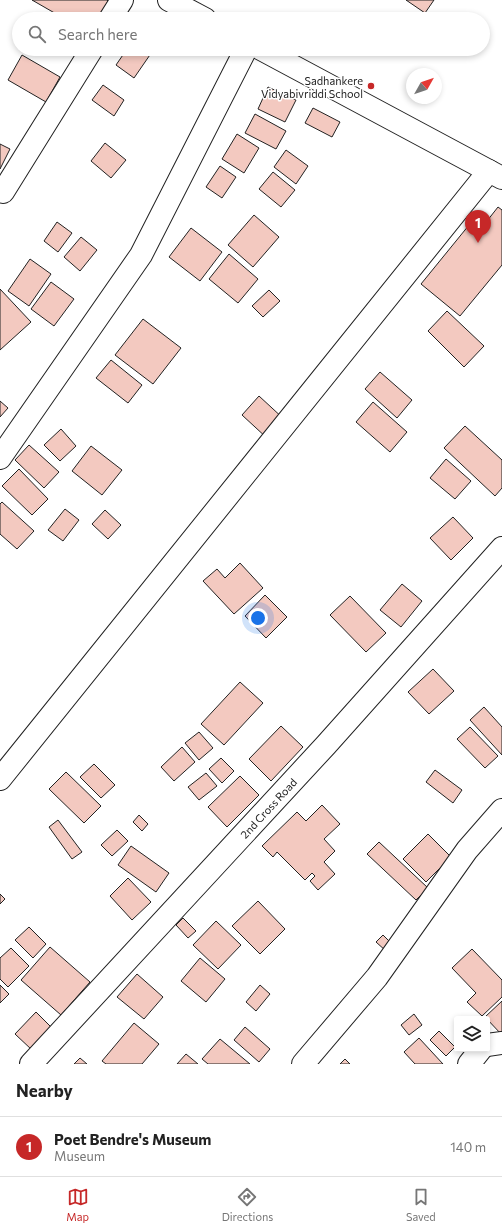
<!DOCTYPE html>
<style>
body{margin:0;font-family:Commissioner,sans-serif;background:#f2f2f2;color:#222}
.controls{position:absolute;right:12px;bottom:12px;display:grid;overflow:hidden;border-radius:4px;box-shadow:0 2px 6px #0003}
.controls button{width:36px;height:36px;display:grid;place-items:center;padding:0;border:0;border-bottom:1px solid #e0e0e0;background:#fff;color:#222;font:20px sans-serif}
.compass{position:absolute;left:406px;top:68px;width:36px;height:36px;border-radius:50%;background:#fff;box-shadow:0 2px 6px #0003;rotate:50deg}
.you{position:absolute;left:258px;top:618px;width:14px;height:14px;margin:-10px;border:3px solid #fff;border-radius:50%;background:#1a73e8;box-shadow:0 0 0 6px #1a73e833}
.badge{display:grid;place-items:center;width:26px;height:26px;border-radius:50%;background:#c62828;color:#fff;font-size:13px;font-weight:700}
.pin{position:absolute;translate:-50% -33px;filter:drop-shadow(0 1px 2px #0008)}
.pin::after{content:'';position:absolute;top:21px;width:14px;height:12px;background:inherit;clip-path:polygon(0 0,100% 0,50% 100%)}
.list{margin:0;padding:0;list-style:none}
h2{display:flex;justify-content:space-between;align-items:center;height:52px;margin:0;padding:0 16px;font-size:17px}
h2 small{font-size:13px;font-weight:400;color:#767676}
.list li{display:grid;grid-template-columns:26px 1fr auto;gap:12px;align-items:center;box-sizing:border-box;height:60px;padding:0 16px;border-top:1px solid #e0e0e0}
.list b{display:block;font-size:15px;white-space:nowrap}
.list p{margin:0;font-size:13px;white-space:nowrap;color:#767676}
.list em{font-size:13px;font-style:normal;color:#767676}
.icon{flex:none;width:22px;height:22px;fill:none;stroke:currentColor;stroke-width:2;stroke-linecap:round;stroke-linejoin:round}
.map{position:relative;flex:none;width:502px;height:1064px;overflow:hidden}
.search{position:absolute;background:#fff;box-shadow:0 2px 6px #0003;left:12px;right:12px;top:12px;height:44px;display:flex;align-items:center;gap:10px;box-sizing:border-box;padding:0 14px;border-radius:22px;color:#767676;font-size:15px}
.sheet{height:112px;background:#fff}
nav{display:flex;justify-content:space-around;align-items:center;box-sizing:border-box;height:56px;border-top:1px solid #e0e0e0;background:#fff;font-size:11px;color:#767676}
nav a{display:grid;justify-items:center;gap:2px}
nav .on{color:#c62828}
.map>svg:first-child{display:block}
.building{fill:#f3c9c0;stroke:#222}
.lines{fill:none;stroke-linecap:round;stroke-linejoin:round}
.minor-casing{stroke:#222;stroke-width:24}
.major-casing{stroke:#222;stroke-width:24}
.minor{stroke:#fff;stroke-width:22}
.major{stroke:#fff;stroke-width:22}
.poi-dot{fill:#c62828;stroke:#fff;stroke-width:1.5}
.labels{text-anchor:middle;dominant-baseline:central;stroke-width:3;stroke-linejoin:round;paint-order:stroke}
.poi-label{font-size:11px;fill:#222;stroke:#fff;text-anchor:end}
.street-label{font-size:11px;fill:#222;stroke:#fff}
</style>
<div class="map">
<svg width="502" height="1064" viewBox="0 0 502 1064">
<rect width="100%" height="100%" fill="#fff"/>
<path class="building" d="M32,0H107L108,1L98,19H65Z
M406,0H434L425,13Z
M127,49H154L134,78L116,65Z
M22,55L60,77L46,102L8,80Z
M103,85L124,100L114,116L92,100Z
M268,87L296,100L285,122L258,109Z
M313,108L340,122L332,137L305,123Z
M255,114L286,131L276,149L245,133Z
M237,134L259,148L244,173L222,159Z
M105,143L126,160L111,178L91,161Z
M0,144L10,149L0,169Z
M286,150L308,166L296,184L274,167Z
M220,166L236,177L222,198L206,187Z
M273,172L295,190L281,207L259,189Z
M498,207L502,210V265L460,316L421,284L478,214L487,221Z
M254,215L279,237L253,267L228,245Z
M57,222L72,233L58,252L44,241Z
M191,228L222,252L200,281L169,257Z
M81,237L97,250L80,271L64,257Z
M229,254L258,279L238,303L209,279Z
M30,259L51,274L29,306L8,291Z
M51,282L74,299L54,326L31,309Z
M0,289L31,322L0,350Z
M269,290L280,301L263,317L252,306Z
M447,311L484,346L464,367L428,331Z
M143,319L181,348L153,384L115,355Z
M111,360L142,385L128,403L96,378Z
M380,372L412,400L397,418L365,389Z
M259,396L285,420L268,439L242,415Z
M0,401L8,408L0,417Z
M373,402L407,432L390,452L356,422Z
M465,426L502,460V488L495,496L444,448Z
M61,429L76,446L60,461L44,445Z
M29,445L59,472L44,488L15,460Z
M91,446L122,470L102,495L72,471Z
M446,459L471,481L455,499L430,478Z
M19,469L48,499L32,515L2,486Z
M2,502L34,531L17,549L0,534V504Z
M65,509L79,520L63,541L48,530Z
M105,510L121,525L108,539L92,524Z
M453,517L473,538L451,560L430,538Z
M240,563L263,588L234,614L203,581L217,569L225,578Z
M402,584L422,601L401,627L380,610Z
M265,595L287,617L266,638L245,616Z
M350,596L386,633L366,652L330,615Z
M433,669L454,691L429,714L408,692Z
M240,682L263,703L224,745L201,724Z
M484,707L502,727V755L470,720Z
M281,726L303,747L271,781L249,759Z
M470,727L498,756L485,768L457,739Z
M199,732L213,748L199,760L185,743Z
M182,747L195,762L174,781L161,767Z
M221,758L234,771L222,783L209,769Z
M94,764L115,785L101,798L80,777Z
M435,770L462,790L453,803L426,782Z
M66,772L101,806L84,823L49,789Z
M206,773L217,786L199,800L188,787Z
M240,776L259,795L227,827L208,807Z
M322,805L340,824L324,839L335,851L324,862L335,874L318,890L310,881L315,876L312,873L305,880L277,852L273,857L262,846L297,812L306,821Z
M139,815L148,824L142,831L133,822Z
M58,820L82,852L72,859L49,827Z
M117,830L128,841L112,856L101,845Z
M428,834L451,857L426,882L403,859Z
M379,842L428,888L416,900L367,854Z
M131,846L169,873L156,892L118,865Z
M128,878L151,902L132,920L110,896Z
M0,894L5,899L0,904Z
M258,901L285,929L260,954L232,926Z
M183,918L196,931L188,938L176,925Z
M216,921L241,945L218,969L193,945Z
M29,927L46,944L33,958L15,940Z
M383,935L392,944L386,951L376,942Z
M50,947L90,982L61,1015L21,980Z
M11,948L29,966L8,987L0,979V958Z
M472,949L502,980V997L482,1016L467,1002L476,993L452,968Z
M200,958L225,979L206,1002L181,981Z
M137,974L163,997L144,1019L117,997Z
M0,985L9,994L0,1003Z
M260,985L270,994L256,1011L246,1002Z
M502,1001V1035L485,1017Z
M36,1012L53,1029L32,1050L15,1034Z
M414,1014L422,1025L409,1035L401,1025Z
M134,1023L159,1044L142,1064H106L102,1061Z
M245,1027L270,1049L259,1062L234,1040Z
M439,1031L455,1047L446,1056L430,1040Z
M419,1038L443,1064H415L404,1052Z
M220,1039L250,1064H208L202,1059Z
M186,1054L198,1064H177Z
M80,1058L87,1064H74Z
M345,1059L350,1064H340Z"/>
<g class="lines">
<g class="minor-casing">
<g id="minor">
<path d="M110,19L122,0"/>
<path d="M0,191L3,192L92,49"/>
<path d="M0,458L141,255L246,49"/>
<path d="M0,779L489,171"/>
<path d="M487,1045L502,1043"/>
<path id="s1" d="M31,1064L326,745L502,548"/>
<path d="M303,1064L377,977L467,850L502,810"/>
<path d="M469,1064L481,1049"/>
</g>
</g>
<g class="major-casing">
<path id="major" d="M169,0L205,19
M261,49L502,178"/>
</g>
<use href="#minor" class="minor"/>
<use href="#major" class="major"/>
</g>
<circle class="poi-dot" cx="371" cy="86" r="4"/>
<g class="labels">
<g class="poi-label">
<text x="363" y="80">Sadhankere<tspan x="363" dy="13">Vidyabivriddi School</tspan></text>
</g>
<g class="street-label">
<text stroke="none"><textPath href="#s1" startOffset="349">2nd Cross Road</textPath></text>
</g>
</g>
</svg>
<div class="controls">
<button><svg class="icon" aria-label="layers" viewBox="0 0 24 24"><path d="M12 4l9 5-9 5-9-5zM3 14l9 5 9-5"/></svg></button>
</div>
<svg class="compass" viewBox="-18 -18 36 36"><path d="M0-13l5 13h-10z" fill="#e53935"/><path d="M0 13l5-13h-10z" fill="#767676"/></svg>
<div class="you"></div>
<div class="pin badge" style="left:478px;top:243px">1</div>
<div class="search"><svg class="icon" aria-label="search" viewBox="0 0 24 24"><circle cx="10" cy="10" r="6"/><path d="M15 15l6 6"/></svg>Search here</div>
</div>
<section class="sheet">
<h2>Nearby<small></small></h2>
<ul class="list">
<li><span class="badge">1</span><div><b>Poet Bendre's Museum</b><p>Museum</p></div><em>140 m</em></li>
</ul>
</section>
<nav>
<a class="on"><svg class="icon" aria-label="map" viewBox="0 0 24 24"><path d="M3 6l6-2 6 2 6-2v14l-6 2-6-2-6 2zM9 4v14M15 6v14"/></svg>Map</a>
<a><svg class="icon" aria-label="directions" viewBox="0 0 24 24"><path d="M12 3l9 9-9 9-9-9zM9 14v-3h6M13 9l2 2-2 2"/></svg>Directions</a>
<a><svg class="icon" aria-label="saved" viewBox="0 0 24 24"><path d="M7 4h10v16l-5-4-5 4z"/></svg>Saved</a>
</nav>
